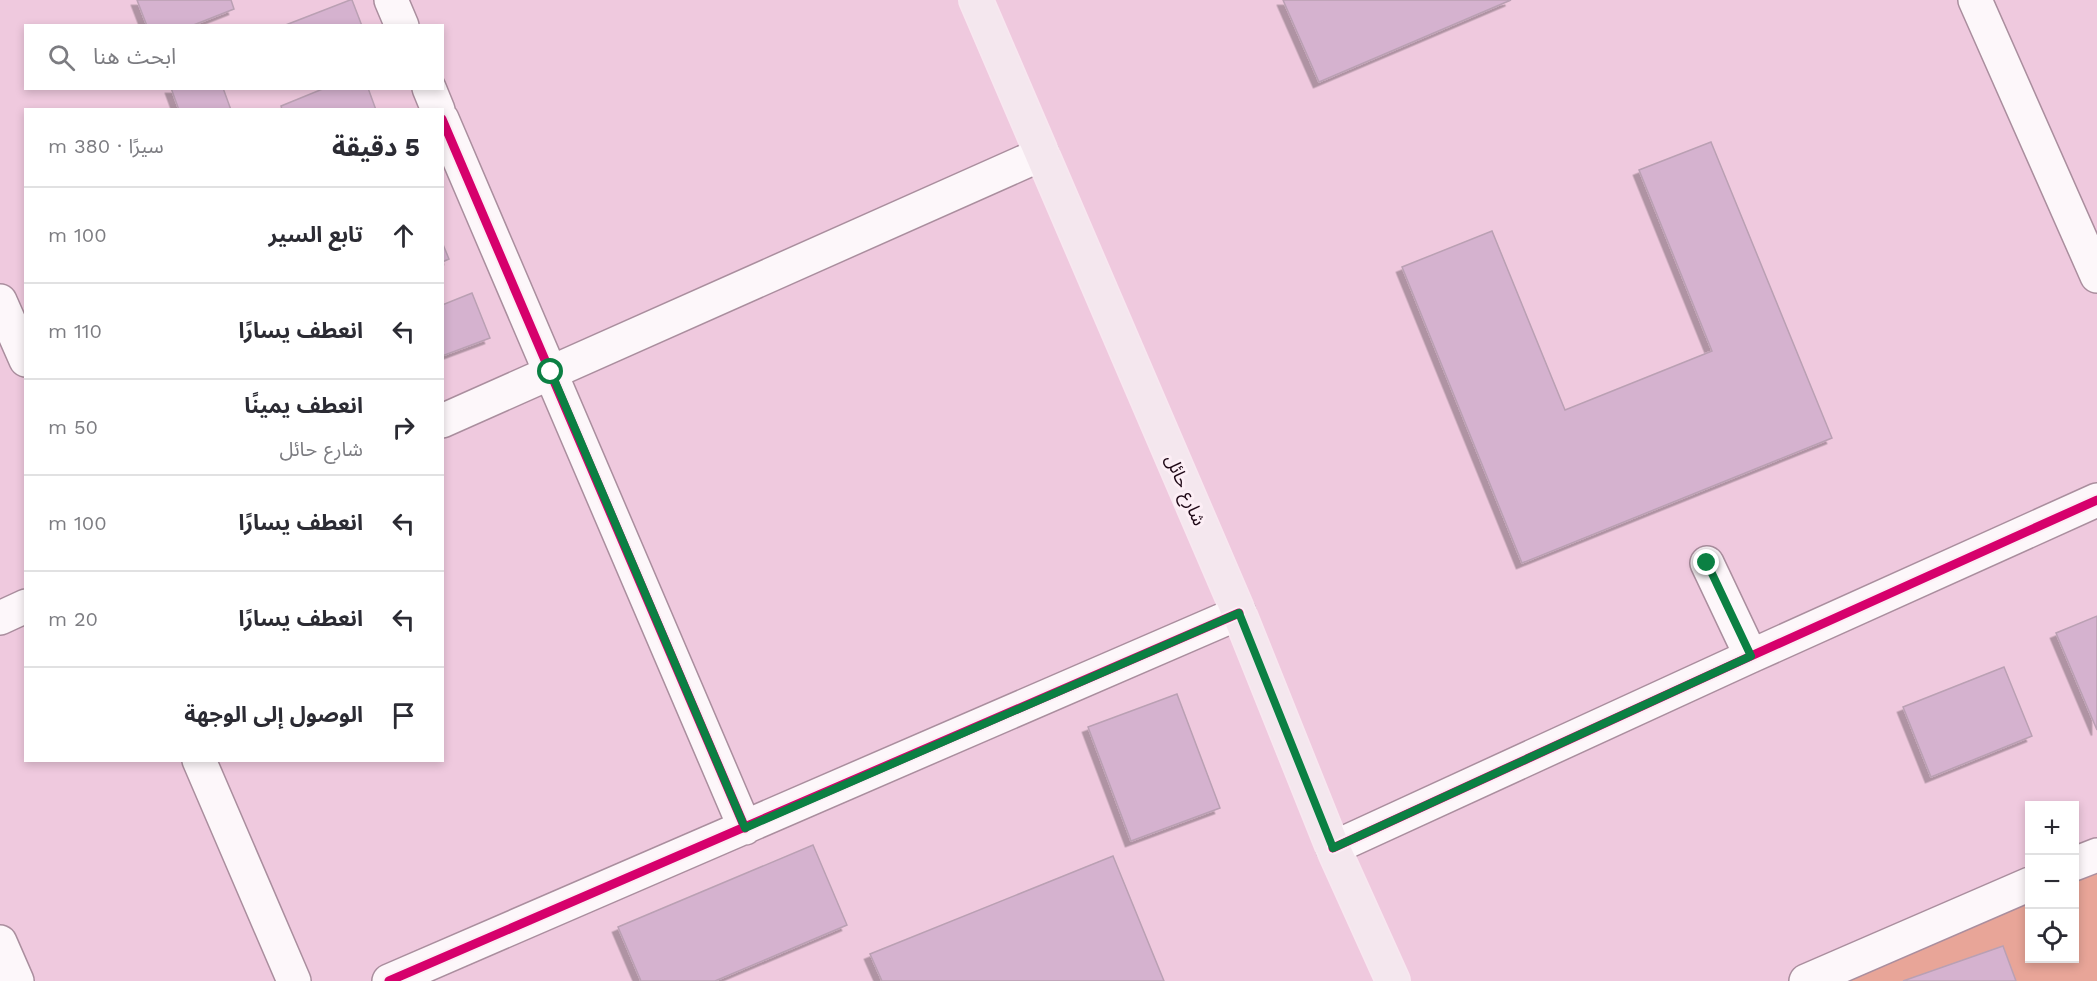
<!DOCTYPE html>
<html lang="ar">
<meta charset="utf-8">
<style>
body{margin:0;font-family:"Work Sans","Noto Sans Arabic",sans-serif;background:#f2f2f3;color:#2b2b33;direction:rtl}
.controls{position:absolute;right:18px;bottom:18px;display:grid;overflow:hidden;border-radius:0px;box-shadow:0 3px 9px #0003}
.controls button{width:54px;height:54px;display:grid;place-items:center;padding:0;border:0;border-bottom:2px solid #e1e1e2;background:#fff;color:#2b2b33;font:30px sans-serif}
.stop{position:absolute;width:18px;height:18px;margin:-14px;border:4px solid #0b8043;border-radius:50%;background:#fff}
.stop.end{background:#0b8043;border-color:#fff;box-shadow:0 2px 6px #0008}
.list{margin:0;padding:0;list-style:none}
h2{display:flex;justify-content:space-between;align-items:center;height:78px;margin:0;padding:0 24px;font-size:26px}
h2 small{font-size:20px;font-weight:400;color:#7c7c81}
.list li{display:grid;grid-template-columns:39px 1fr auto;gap:18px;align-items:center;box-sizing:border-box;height:96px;padding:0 24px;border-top:2px solid #e1e1e2}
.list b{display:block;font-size:22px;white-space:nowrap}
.list p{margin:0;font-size:20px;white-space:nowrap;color:#7c7c81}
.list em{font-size:20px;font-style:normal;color:#7c7c81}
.icon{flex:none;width:33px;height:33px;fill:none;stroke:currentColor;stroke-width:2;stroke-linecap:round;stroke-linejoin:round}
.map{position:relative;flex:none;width:2097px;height:981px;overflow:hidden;direction:ltr}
.search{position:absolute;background:#fff;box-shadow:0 3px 9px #0003;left:24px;top:24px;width:420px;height:66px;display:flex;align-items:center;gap:15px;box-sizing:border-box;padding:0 21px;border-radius:0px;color:#7c7c81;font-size:22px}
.panel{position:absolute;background:#fff;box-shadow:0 3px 9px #0003;left:24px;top:108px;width:420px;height:654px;border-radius:0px;direction:rtl}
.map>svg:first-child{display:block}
.green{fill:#e8a598}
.building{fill:#d5b2cf;stroke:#baa0b3;stroke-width:1.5;filter:url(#shadow)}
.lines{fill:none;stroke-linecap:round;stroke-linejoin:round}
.minor-casing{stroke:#aa8e9e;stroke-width:36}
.major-casing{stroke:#f8e7f0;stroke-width:36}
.minor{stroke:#fdf7fa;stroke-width:33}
.major{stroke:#f4e7ee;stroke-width:33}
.cycleway-casing{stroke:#fceef5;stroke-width:13}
.cycleway{stroke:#d6006c;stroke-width:9}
.route{stroke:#0b8043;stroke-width:8}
.labels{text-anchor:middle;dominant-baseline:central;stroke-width:6;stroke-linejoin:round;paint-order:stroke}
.street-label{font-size:18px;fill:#1f0816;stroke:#fceef5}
</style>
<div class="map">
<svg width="2097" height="981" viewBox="0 0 2097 981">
<defs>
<filter id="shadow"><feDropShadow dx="-5.5" dy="5.5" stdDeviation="0" flood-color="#0004"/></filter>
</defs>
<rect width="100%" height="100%" fill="#efc9de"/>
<path class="green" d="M2097,864V981H1836L2029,894L2030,958H2074L2075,874Z"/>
<path class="building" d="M137,0H231L234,9L191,26H147Z
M350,0H352L362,26H283Z
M1283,0H1511L1319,82Z
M171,88H223L231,110H179Z
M325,88H368L376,110H282L281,106Z
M1711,142L1832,438L1522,563L1402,267L1492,231L1565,410L1712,351L1639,170Z
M442,242L449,259L442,262Z
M472,293L490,338L442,356V305Z
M2097,616V730L2056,633Z
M2004,667L2032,736L1931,777L1903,707Z
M1177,694L1220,808L1131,841L1088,727Z
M813,845L847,925L715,981H641L618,927Z
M1113,856L1164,981H882L870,954Z
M2003,946L2016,981H1903Z"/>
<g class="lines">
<g class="minor-casing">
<path id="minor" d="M391,0L402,26
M1975,0L2097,276
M429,88L438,110
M442,119L745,828
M0,301L26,360
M442,421L1042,154
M1707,563L1751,656
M0,618L26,606
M199,760L294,981
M1333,848L1751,656L2097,500
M2074,864L2097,855
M0,942L17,981
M389,981L1239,613
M1806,981L2030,884"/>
</g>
<g class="major-casing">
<path id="major" d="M976,0L1239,613L1333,848L1393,981"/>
</g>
<use href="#minor" class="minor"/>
<use href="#major" class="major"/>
<g class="cycleway-casing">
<path id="cycleway" d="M442,119L745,828
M1333,848L1751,656L2097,500
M389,981L1239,613"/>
</g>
<use href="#cycleway" class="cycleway"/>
</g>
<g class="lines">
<path class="route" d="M551,372L745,828L1239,613L1333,848L1751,656L1707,563"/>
</g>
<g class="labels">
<g class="street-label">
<text transform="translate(1186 490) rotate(67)">شارع حائل</text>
</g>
</g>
</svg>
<div class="controls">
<button>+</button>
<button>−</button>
<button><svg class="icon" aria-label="locate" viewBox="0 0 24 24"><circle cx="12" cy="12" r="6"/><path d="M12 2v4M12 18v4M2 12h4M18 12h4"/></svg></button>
</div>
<div class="stop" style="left:551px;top:372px"></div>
<div class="stop end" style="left:1707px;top:563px"></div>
<div class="search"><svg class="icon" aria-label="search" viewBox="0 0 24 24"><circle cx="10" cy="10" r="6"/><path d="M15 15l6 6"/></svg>ابحث هنا</div>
<section class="panel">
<h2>5 دقيقة<small>سيرًا · 380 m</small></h2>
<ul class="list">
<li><svg class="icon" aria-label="ahead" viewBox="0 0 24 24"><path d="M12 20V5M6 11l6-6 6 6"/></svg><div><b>تابع السير</b></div><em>100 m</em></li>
<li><svg class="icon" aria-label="left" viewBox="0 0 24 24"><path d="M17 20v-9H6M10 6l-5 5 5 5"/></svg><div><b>انعطف يسارًا</b></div><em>110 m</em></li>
<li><svg class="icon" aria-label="right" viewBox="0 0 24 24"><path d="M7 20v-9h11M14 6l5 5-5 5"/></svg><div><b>انعطف يمينًا</b><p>شارع حائل</p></div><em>50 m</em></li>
<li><svg class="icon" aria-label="left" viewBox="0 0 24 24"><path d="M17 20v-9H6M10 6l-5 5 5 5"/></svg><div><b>انعطف يسارًا</b></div><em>100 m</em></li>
<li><svg class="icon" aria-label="left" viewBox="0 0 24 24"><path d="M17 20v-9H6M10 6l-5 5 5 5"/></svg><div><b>انعطف يسارًا</b></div><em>20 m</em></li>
<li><svg class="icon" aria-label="arrive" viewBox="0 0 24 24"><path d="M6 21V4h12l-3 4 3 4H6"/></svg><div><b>الوصول إلى الوجهة</b></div></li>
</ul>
</section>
</div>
